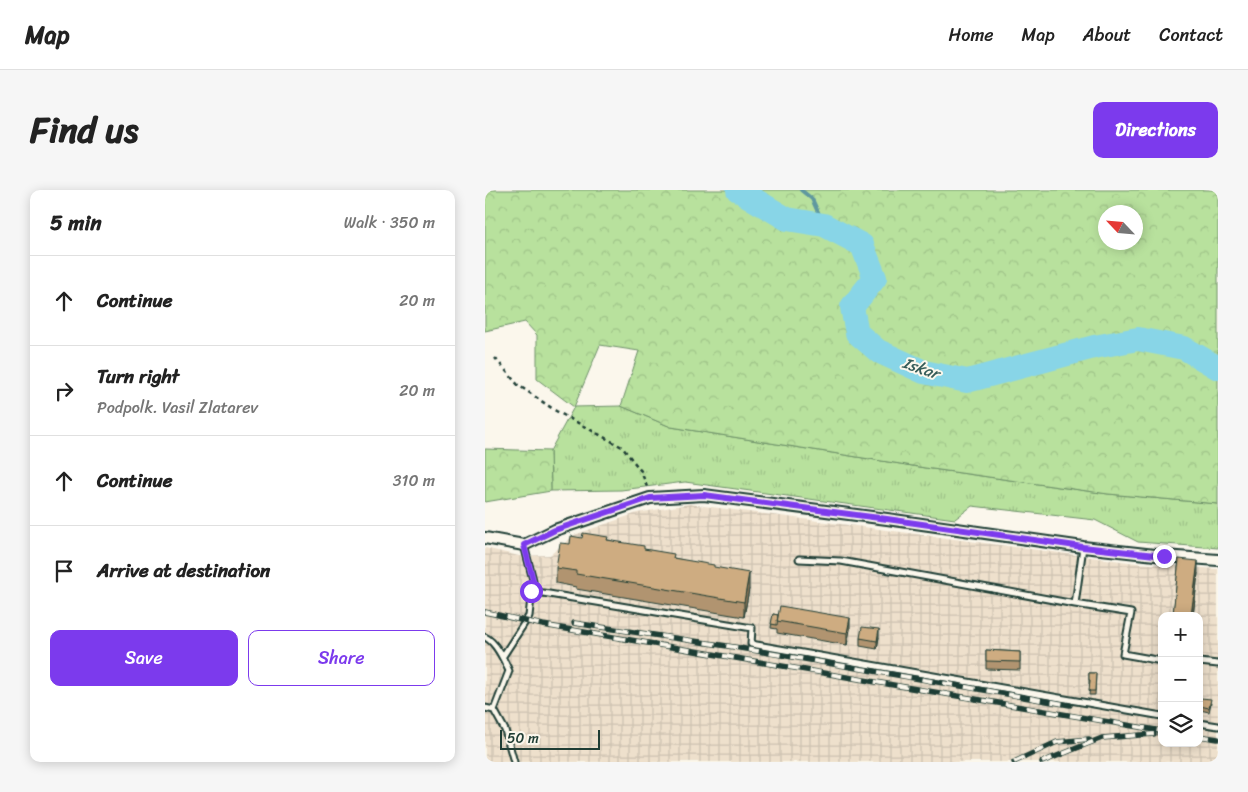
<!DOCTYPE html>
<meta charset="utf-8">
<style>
body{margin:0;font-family:Sriracha,sans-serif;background:#f6f6f6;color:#222}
.controls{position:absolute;right:15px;bottom:15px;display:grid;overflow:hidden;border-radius:10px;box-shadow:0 2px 12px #0003}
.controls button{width:45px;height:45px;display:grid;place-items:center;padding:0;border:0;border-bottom:1px solid #e0e0e0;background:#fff;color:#222;font:25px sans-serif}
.compass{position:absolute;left:613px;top:15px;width:45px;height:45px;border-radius:50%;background:#fff;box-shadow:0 2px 12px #0003;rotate:296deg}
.scale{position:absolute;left:15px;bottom:12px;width:100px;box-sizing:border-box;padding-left:5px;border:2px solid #1f3d34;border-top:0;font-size:14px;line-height:18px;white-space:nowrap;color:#1f3d34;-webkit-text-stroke:4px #fbf7ec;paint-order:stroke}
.stop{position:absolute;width:15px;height:15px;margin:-11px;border:4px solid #7c3aed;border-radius:50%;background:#fff}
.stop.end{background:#7c3aed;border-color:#fff;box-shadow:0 1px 5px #0008}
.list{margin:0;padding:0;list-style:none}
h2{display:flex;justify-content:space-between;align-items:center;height:65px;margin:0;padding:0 20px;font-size:21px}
h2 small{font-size:16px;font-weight:400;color:#767676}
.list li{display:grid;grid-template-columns:32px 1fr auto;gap:15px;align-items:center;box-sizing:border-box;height:90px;padding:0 20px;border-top:1px solid #e0e0e0}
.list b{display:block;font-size:19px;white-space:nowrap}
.list p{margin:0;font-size:16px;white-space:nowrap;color:#767676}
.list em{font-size:16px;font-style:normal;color:#767676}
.actions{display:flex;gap:10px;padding:15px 20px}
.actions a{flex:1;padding:11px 0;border:1px solid #7c3aed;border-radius:10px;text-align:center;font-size:18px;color:#7c3aed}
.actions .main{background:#7c3aed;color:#fff}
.icon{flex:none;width:28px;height:28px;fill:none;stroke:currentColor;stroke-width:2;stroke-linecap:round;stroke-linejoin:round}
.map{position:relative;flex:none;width:733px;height:572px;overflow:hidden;border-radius:10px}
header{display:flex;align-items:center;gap:30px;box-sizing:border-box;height:70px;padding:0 25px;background:#fff;border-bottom:1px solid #e0e0e0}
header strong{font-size:24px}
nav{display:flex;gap:28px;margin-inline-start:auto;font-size:18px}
.intro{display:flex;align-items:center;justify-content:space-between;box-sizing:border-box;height:120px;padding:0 30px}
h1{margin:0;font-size:35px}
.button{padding:12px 22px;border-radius:10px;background:#7c3aed;color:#fff;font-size:18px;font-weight:700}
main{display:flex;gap:30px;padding:0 30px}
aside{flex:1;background:#fff;border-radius:10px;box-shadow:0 2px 12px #0003}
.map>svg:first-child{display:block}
.industrial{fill:url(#industrial-grid);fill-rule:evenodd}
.grass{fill:url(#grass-tufts);stroke:#6c8f68}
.forest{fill:url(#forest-crowns);stroke:#6c8f68;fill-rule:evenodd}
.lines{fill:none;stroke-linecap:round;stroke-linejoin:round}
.stream{stroke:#5e989f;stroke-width:4}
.river{stroke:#88d5e7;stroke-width:24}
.lane-casing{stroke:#1f3d34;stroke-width:9}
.street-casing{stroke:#1f3d34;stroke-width:14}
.path{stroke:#1f3d34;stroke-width:2.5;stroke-dasharray:4 4;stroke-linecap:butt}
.lane{stroke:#fbf7ec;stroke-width:5}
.street{stroke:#fbf7ec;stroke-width:10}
.rail-casing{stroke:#1f3d34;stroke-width:5.5}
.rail{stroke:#fbf7ec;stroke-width:4;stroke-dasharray:11;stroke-linecap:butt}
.wall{fill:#b1946f;stroke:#1f3d34}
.shaded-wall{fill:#90785a;stroke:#1f3d34}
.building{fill:#ceac81;stroke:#1f3d34}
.route{stroke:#7c3aed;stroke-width:6}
.labels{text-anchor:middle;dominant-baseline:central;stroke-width:4;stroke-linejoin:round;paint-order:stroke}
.water-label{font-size:16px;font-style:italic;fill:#345b58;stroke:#fbf7ec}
</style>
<header>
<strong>Map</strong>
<nav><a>Home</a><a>Map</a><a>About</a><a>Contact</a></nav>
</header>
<div class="intro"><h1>Find us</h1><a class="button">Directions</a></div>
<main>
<aside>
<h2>5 min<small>Walk · 350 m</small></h2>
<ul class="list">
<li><svg class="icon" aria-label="ahead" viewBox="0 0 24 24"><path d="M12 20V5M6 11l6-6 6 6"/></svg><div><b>Continue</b></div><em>20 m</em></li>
<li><svg class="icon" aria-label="right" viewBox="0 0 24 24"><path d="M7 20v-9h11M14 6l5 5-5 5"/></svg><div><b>Turn right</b><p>Podpolk. Vasil Zlatarev</p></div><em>20 m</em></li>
<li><svg class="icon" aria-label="ahead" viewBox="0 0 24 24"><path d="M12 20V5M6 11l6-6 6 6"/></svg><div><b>Continue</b></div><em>310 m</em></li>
<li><svg class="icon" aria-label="arrive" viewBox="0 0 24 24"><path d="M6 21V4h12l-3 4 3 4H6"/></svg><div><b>Arrive at destination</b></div></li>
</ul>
<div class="actions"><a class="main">Save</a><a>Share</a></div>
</aside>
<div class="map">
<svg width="733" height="572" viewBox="0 0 733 572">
<defs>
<pattern id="industrial-grid" width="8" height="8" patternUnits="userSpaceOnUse" patternTransform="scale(1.25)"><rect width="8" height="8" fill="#eee0cc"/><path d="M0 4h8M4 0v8" fill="none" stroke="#ccc1b0"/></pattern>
<pattern id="grass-tufts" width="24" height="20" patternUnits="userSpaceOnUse" patternTransform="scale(1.25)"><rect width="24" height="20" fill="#b8e19d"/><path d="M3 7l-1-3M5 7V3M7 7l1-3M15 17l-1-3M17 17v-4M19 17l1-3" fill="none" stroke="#9ec288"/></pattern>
<pattern id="forest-crowns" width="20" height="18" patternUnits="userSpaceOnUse" patternTransform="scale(1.25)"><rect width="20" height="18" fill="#b8e19d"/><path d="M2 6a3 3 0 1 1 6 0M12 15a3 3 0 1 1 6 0" fill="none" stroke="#9ec288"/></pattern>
</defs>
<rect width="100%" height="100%" fill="#fbf7ec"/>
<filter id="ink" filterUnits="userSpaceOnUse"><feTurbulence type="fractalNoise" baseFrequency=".02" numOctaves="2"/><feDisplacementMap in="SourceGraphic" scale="10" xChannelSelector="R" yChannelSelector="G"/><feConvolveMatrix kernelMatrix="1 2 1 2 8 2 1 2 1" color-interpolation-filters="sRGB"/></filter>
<g filter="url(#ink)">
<path class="industrial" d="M204,314L651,373L733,379V572H0V358L34,366L65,365L89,345L152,323ZM677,426H714V553H677Z"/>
<path class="grass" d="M136,216L186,237L440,278L623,304L733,314V358L653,352L610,330L487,316L470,329L200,292L136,300L66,301L65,261L89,217Z"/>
<path class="forest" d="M0,0H733V314L623,304L440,278L186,237L136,216L154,161L115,155L89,217L52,189V145L40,132L0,141ZM620,22H650V52H620Z
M0,259L65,261L66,301L0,312Z"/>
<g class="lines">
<path class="stream" d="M316,0L327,9L339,35"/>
<path class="river" d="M253,0L302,29L339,35L377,55L390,88L367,117L372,143L393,161L439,182L482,191L609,157L653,149L699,158L733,178"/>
<g class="lane-casing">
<path id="lane" d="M314,369L356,371L590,414L598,357
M46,401L267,438L266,454L677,526
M590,414L646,423L638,464L677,471
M0,447C11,452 19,470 24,481L9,520L20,540L29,572
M18,466L44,426L48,390L39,355
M714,472L733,474
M0,518L9,520
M714,533L733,536"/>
</g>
<g class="street-casing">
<path id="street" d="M0,348L39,355L70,340L165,308L219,305L402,329L598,357L679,366L733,370"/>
</g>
<path class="path" d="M10,168L33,195L71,221L137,257L156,281L162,297"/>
<use href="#lane" class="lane"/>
<use href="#street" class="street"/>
<g class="rail-casing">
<path id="rail" d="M0,422L58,435L677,541
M89,433L249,457L585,515
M714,546L733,549
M529,572L572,552L604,549
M557,572L617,548L669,544"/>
</g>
<use href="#rail" class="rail"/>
</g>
<path class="wall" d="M97,348L123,350L159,359L189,368L229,378L264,399L259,427L91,399V397L71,393V378Z
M694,369L713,383L708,426H688Z
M288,424L365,439L362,455L292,443V439L286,438Z
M394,447L392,459L375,456V448Z
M501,460L535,462V480L501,479Z
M604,483H611L610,505H604L605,494H604Z
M726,513L724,522L715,520V516Z"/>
<path class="shaded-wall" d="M713,371V383L708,426H706Z
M264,383V399L259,427V412Z
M365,428V439L362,455V443Z
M394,439V447L392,459V451Z"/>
<path class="building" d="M98,343L123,347L122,350L159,356V359L189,364L188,368L229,375V377L264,383L259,412L91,384V381L71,378L75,353L85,354L86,346L97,348Z
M694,369L713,371L706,426L688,424Z
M295,416L365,428L362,443L292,431Z
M288,424L293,425L292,435L286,434Z
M377,437L394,439L392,451L375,448Z
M501,460L535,462V472L501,471Z
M604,483H611L610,501H604L605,490H604Z
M716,508L726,509L724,518L715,516Z"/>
</g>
<g class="lines" filter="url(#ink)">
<path class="route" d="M46,401L48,390L39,355L70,340L165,308L219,305L402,329L598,357L679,366"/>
</g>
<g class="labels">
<g class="water-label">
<text transform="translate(436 178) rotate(19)">Iskar</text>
</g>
</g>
</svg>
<div class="controls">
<button>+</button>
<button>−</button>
<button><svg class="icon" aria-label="layers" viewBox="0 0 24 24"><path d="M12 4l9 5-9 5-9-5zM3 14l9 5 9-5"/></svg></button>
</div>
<svg class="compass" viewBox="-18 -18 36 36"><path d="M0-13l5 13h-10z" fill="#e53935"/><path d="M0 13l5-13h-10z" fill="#767676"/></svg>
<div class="scale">50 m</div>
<div class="stop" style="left:46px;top:401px"></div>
<div class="stop end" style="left:679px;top:366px"></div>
</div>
</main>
